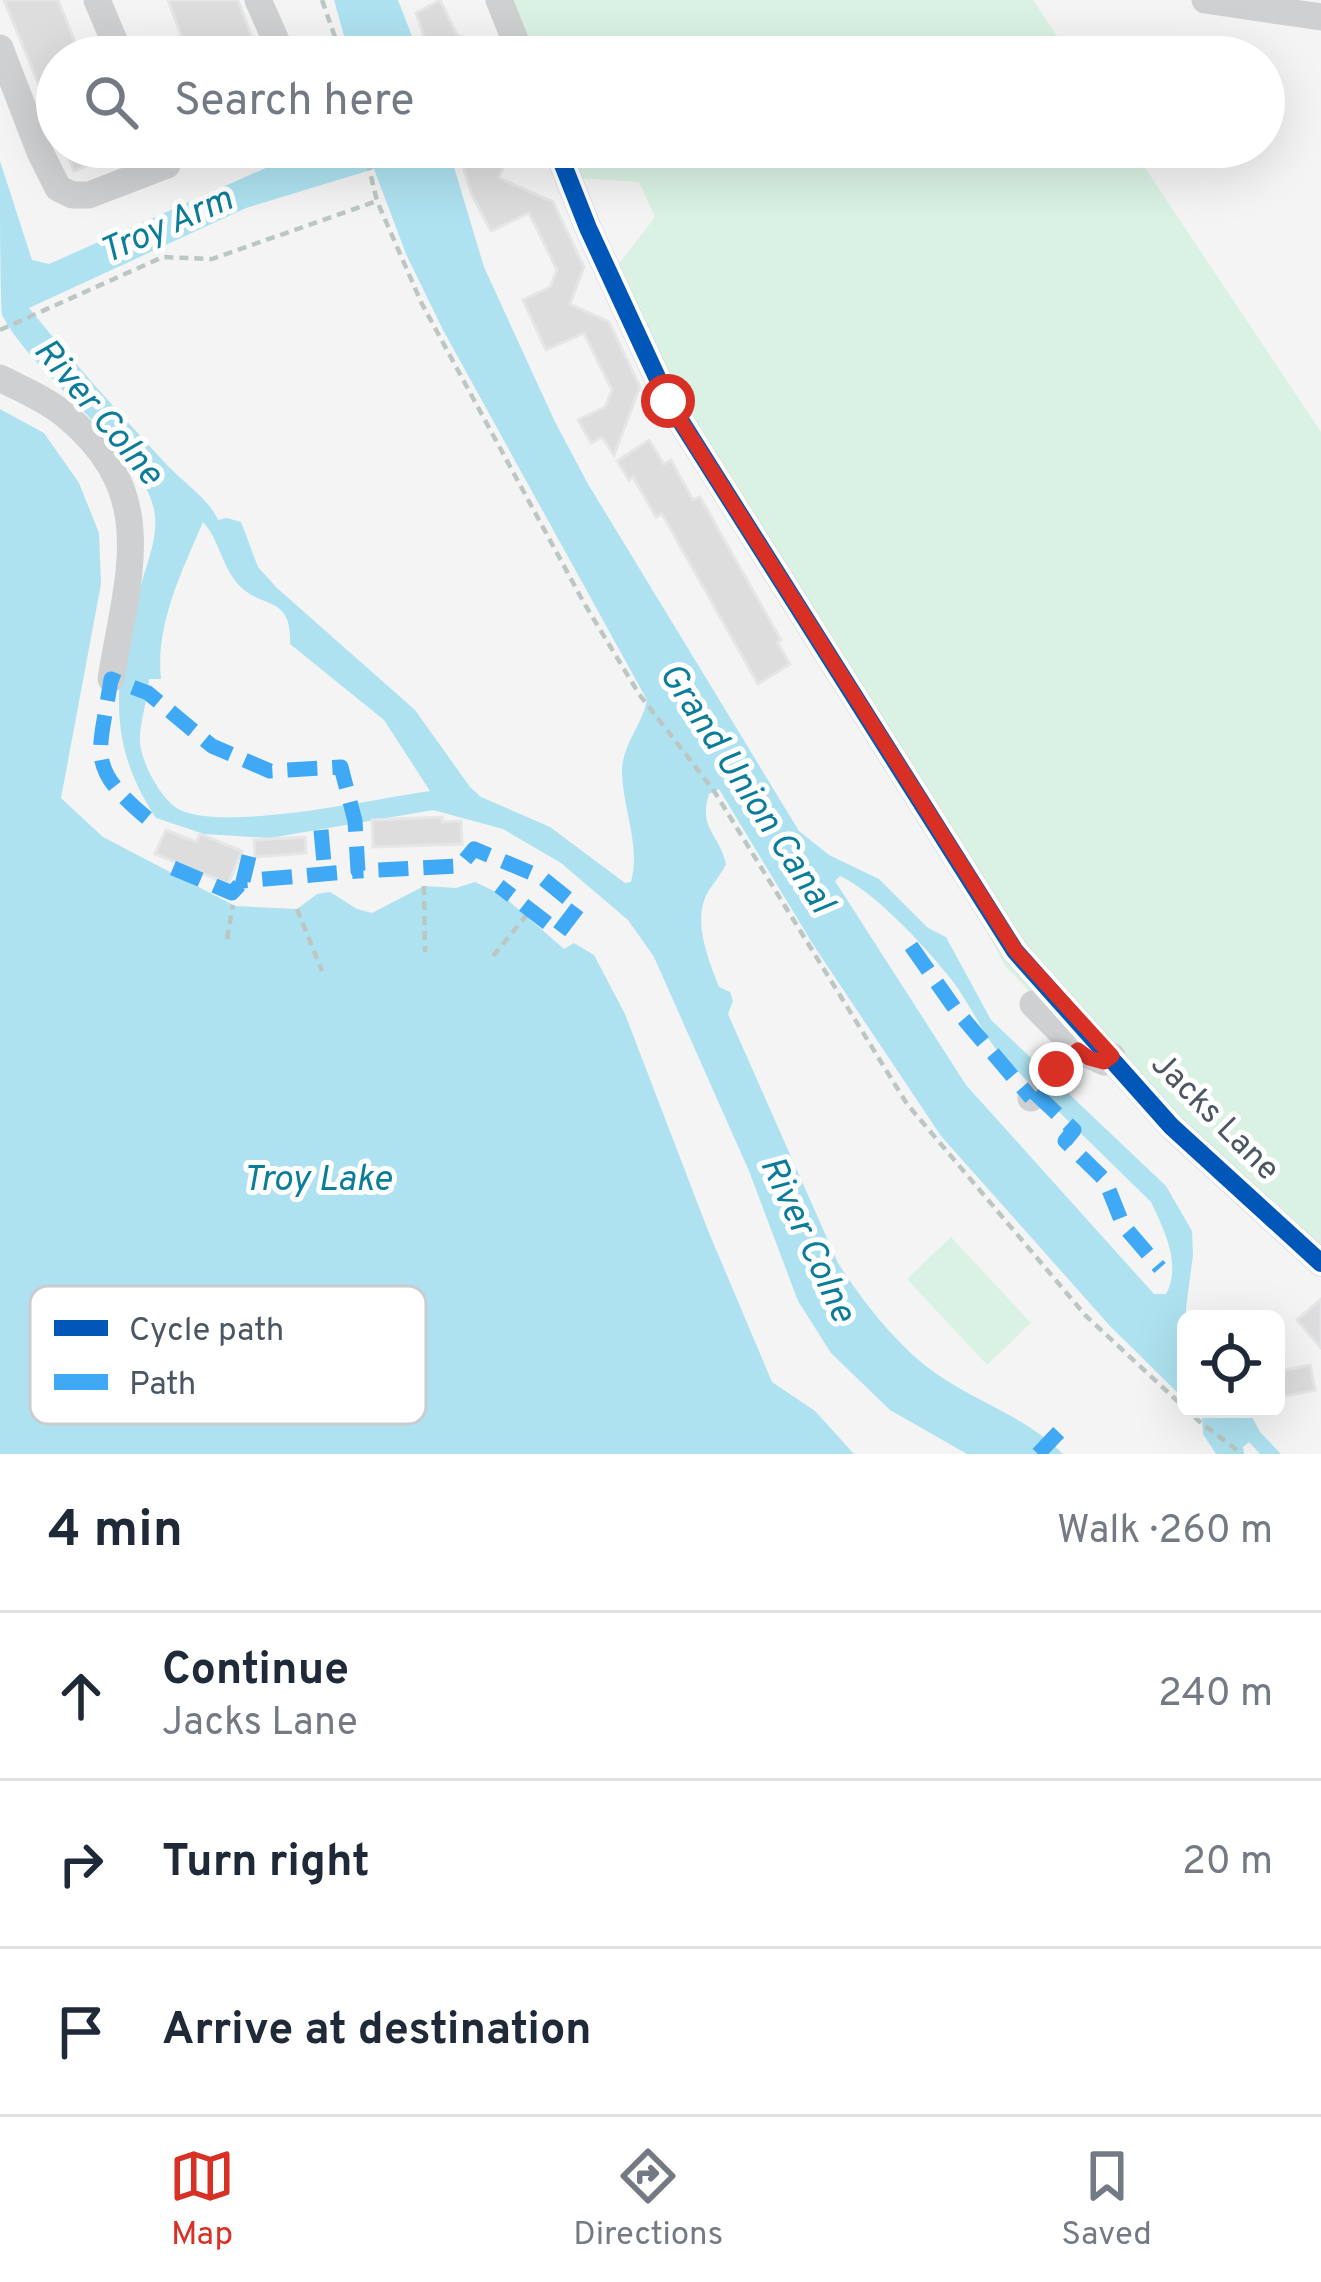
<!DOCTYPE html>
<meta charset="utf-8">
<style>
body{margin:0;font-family:Overpass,sans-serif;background:#f2f2f3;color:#1f2937}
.controls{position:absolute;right:36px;bottom:36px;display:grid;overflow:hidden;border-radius:18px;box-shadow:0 12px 48px #0002}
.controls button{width:108px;height:108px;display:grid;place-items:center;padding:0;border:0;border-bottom:3px solid #e0e1e3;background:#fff;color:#1f2937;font:60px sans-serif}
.stop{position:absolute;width:36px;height:36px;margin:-27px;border:9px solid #d93025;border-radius:50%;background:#fff}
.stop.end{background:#d93025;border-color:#fff;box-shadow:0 3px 12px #0008}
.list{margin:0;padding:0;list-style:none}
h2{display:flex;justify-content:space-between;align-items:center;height:156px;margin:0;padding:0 48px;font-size:51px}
h2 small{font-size:39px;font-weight:400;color:#747a83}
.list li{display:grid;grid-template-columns:78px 1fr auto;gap:36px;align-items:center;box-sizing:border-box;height:168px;padding:0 48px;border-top:3px solid #e0e1e3}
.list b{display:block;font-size:45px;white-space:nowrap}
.list p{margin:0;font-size:39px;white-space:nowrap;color:#747a83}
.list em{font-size:39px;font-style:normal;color:#747a83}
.icon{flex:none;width:66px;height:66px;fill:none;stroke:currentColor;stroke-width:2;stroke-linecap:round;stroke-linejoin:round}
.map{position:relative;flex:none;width:1321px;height:1454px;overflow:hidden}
.search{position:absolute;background:#fff;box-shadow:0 12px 48px #0002;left:36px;right:36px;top:36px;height:132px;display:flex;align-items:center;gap:30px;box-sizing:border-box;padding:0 42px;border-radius:66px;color:#747a83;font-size:45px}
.sheet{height:660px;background:#fff}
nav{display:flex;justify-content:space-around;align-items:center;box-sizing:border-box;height:168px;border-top:3px solid #e0e1e3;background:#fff;font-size:33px;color:#747a83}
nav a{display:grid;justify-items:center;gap:6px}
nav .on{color:#d93025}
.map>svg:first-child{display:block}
.green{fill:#d9f2e3}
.water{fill:#aee2f0;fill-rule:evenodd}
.building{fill:#ddddde;stroke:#e5e6e7;stroke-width:3}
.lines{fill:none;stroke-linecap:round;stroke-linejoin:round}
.path{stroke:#bcc7c4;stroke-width:4.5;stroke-dasharray:9 6;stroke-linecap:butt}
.minor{stroke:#ced0d2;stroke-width:27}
.quiet{stroke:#3fa9f5;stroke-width:15;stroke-dasharray:30 15;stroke-linecap:butt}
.cycleway-casing{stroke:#fff;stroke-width:26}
.cycleway{stroke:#0057b8;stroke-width:18}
.route{stroke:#d93025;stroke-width:15}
.labels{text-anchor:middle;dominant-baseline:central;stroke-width:10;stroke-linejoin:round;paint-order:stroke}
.street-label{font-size:33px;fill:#4a5661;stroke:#fff}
.water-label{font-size:36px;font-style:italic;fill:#0c7c9b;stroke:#fff}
.key{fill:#fff;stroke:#c9ccd0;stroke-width:3}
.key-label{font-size:33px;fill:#4a5661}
</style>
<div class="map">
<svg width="1321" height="1454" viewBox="0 0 1321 1454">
<rect width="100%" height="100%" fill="#f4f4f4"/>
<path class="green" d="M510,0H1033L1071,57H532Z
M567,147H1131L1321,432V1273L1164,1132L1005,966L919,800L662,367L618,265L655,217L639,182L579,178Z
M951,1237L1031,1323L987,1365L907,1279Z"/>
<path class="water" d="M334,0H398L420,57H350Z
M313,147H448L484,267L555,422L588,484L799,831L829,855L879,879L928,928L946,937L991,1020L1166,1186L1192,1231L1193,1255L1186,1309V1401L1110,1326L941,1136L814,946L719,789L709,794C698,829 719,833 726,864C720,877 710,886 705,898C694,925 709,961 719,987L730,992L733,1001L728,1014L838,1263C861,1299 890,1336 922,1363C965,1399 1023,1413 1063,1454H967L890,1410L831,1353L798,1301L749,1171L654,957L628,920L561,863L503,829L433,810L270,838L204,834L156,818C101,735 117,670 142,581C149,558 159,533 154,509C141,449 34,377 2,315C0,298 0,189 0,161L32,260L49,264ZM374,169L406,254L443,330L647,700C642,725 623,744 622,770C622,808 641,844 631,882L625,883L550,827L481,797L470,787L415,710L277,588L258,567L241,522L227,518L218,520C210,500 183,482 167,465C120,414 73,362 29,308L246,208ZM203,522C219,539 221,564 237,583C261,611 292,593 290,644L384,720L430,791C378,798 214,835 175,807C159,795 142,763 140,743C139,723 148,700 149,679H161C155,625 182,571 203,522ZM840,876C873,891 922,943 946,973C967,997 979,1028 999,1053L1151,1202C1164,1229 1182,1265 1166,1294H1154L966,1085L835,881Z
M0,409L44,433L79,483L99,533L101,584L61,798L103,837L235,906L297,909L317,894L330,892L357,909L372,913L424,886L456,888L475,882L502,895L564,949L574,943L594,955L625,1014L707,1228L772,1382L815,1411L854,1454H0Z
M1194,1409H1248L1260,1432L1281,1454H1260L1249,1442L1243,1447L1244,1454H1216L1203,1434L1202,1416Z"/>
<path class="building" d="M4,0H58L81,57H57V129Z
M168,0H238L259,57H189Z
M440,0L457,35L475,41L469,57H431L416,13Z
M64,147H130L74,171Z
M479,147H511L499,178L553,202L584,267L570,304L609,322L640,387L614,455L602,437L591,443L578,420L605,407L612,390L584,333L546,350L523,300L550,287L557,270L529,213L491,231L472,195L460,158Z
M649,440L664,464L671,460L693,500L700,497L781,640L777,642L790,664L758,684L662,514L656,517L633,477L629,480L617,461Z
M442,817V822L461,821L462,844L373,847L372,820Z
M166,830L196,842L200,834L242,851L228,884L155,854Z
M305,837L306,853L255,857L254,840Z
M1321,1299V1348L1297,1320Z
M1310,1365L1315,1390L1276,1398V1372Z"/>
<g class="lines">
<path class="path" d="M322,0L342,57
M364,147L377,201L422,304L584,603L639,694L714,791L907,1104L1086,1316L1200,1422L1242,1454
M0,330L163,257L212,259L377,201
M424,886L425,952
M297,909L322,971
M227,939L233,905
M493,956L526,916"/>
<path class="minor" d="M97,0L121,57
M258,0L283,56
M499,0L522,57
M1205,0L1321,17
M0,48L40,152L58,188L72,195H89L167,165L159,147
M556,147L588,228L668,401L1015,951L1171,1126L1321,1263
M0,378C21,389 46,399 65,415C161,494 128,573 111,679
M1033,1004L1078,1050L1104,1062L1112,1056
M1031,1098L1078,1050"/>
<path class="quiet" d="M147,818C84,765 100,754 111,679L148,693L212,746L270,771L341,767L355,821L358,871L460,866L474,849L541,877L578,907L559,932L499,886
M321,830L325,874
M249,856L243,881L358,871
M173,868L232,893L243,881
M911,946L956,1010L1031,1098
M1035,1093L1074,1130L1065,1141L1105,1180L1123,1225L1160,1268
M1038,1454L1059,1432"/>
<g class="cycleway-casing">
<path id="cycleway" d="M556,147L588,228L668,401L1015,951L1171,1126L1321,1263"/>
</g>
<use href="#cycleway" class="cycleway"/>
</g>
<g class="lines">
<path class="route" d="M668,401L1016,951L1112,1056L1104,1062L1089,1058L1078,1050L1056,1069"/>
</g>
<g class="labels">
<g class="street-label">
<text transform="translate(1214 1118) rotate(45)">Jacks Lane</text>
</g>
<g class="water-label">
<text transform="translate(167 227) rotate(-24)">Troy Arm</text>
<text transform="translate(97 413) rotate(50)">River Colne</text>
<text transform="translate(745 789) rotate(57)">Grand Union Canal</text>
<text x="317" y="1181">Troy Lake</text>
<text transform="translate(806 1240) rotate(65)">River Colne</text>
</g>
</g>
<rect x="30" y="1286" width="396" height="138" rx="18" class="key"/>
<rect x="54" y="1320" width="54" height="16" fill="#0057b8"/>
<rect x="54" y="1374" width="54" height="16" fill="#3fa9f5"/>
<g class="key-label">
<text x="129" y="1340">Cycle path</text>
<text x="129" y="1394">Path</text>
</g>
</svg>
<div class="controls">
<button><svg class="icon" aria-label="locate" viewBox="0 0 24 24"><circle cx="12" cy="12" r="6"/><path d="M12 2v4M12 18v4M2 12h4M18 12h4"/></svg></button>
</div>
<div class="stop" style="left:668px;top:401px"></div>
<div class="stop end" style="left:1056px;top:1069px"></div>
<div class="search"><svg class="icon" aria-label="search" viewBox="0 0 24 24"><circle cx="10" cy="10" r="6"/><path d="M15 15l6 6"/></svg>Search here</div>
</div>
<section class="sheet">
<h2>4 min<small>Walk · 260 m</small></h2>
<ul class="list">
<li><svg class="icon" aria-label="ahead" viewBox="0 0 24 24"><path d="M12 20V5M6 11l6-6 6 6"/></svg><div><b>Continue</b><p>Jacks Lane</p></div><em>240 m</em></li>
<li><svg class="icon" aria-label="right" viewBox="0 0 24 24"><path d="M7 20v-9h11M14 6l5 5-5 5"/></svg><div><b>Turn right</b></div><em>20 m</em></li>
<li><svg class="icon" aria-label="arrive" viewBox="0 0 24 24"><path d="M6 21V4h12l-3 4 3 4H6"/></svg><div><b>Arrive at destination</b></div></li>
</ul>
</section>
<nav>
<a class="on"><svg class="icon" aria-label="map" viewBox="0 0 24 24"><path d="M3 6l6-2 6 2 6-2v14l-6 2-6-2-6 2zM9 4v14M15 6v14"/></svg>Map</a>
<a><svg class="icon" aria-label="directions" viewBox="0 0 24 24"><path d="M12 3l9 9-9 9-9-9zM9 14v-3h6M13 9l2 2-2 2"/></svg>Directions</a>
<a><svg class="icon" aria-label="saved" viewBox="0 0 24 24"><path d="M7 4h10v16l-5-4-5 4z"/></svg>Saved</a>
</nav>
